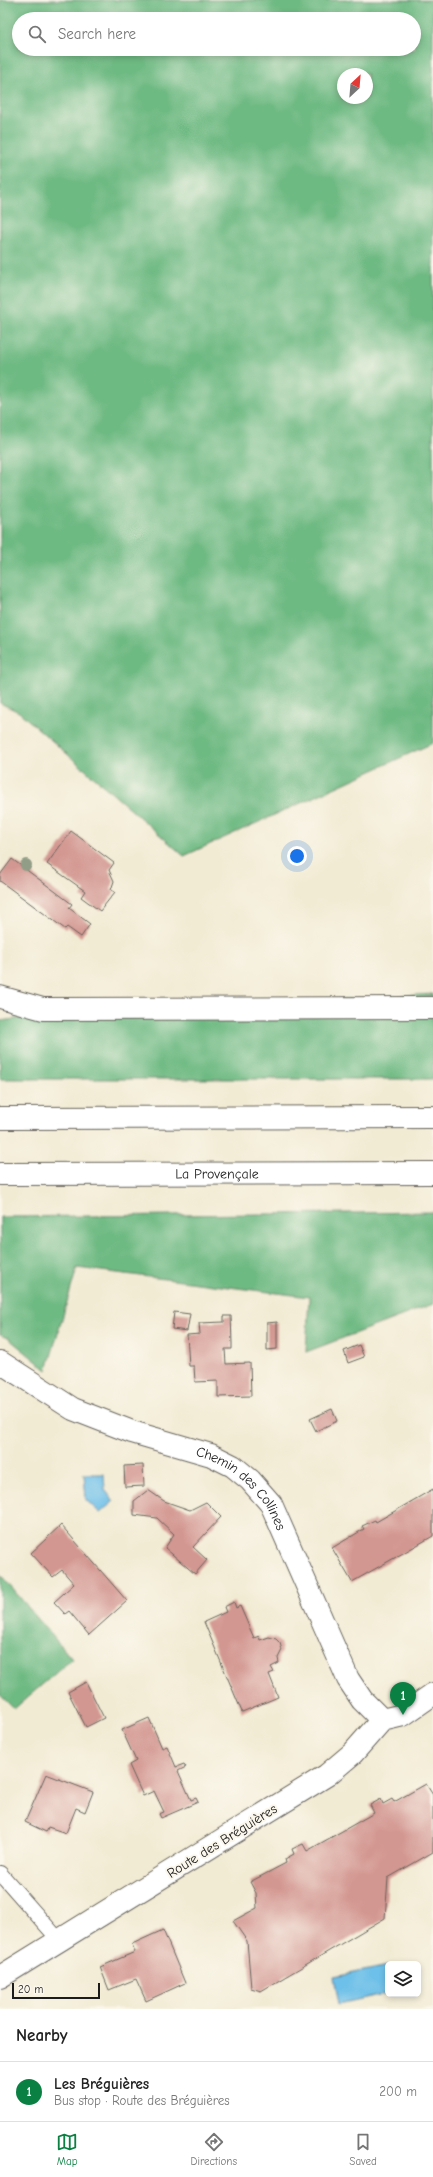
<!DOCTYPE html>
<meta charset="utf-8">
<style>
body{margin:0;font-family:"Comic Neue",sans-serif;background:#f6f6f6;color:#222}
.controls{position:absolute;right:12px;bottom:12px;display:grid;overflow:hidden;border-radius:6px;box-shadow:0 2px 6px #0003}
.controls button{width:36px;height:36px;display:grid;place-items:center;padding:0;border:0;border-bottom:1px solid #e0e0e0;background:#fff;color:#222;font:20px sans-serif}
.compass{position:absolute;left:337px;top:68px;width:36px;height:36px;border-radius:50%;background:#fff;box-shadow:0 2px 6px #0003;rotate:26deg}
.scale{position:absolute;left:12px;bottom:10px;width:88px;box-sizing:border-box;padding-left:4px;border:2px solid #1c1c1c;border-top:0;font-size:11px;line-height:14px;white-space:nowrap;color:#1c1c1c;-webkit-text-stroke:3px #fbf7ec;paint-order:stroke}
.you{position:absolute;left:297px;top:856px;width:14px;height:14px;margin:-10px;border:3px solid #fff;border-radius:50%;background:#1a73e8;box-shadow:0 0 0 6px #1a73e833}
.badge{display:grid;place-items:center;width:26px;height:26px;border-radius:50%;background:#0b8043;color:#fff;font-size:13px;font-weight:700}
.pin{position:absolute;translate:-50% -33px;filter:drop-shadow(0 1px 2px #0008)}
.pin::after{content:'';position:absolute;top:21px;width:14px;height:12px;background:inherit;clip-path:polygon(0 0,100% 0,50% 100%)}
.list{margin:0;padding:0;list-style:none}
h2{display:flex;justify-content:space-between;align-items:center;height:52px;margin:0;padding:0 16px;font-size:17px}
h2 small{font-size:13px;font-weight:400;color:#767676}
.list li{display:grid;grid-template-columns:26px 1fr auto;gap:12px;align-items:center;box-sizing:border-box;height:60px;padding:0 16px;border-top:1px solid #e0e0e0}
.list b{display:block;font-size:15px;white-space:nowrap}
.list p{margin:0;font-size:13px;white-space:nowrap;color:#767676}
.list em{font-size:13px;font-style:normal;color:#767676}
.icon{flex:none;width:22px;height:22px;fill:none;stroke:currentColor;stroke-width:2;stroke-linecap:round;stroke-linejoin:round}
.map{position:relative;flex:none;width:433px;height:2009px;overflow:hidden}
.search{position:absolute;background:#fff;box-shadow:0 2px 6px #0003;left:12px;right:12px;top:12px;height:44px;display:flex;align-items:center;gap:10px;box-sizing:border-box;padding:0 14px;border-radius:22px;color:#767676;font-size:15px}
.sheet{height:112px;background:#fff}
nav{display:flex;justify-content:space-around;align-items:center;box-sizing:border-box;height:56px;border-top:1px solid #e0e0e0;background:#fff;font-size:11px;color:#767676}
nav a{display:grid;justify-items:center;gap:2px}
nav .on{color:#0b8043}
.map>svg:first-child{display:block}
.forest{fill:#6eba83;stroke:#456b50;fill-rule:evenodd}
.water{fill:#6dc0e9;stroke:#446e82}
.building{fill:#d39791}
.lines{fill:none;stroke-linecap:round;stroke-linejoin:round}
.lane-casing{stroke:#67645c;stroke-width:16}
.street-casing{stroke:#67645c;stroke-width:24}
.secondary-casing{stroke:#67645c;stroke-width:24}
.highway-casing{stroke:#67645c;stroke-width:24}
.lane{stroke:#fff;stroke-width:14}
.street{stroke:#fff;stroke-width:22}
.secondary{stroke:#fff;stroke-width:22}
.highway{stroke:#fff;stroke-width:22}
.tree{fill:#919d87}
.labels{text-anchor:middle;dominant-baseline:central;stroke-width:4;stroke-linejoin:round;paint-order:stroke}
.street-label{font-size:14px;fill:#1c1c1c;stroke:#fbf7ec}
</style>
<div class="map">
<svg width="433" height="2009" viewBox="0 0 433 2009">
<rect width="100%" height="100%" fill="#fbf7ec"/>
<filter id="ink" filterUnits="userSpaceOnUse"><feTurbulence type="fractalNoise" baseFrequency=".025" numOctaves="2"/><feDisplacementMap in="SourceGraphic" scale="8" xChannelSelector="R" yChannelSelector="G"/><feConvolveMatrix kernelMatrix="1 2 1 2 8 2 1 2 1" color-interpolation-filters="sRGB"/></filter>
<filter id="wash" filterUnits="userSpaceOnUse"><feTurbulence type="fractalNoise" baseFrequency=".012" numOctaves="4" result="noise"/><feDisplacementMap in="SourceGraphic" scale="16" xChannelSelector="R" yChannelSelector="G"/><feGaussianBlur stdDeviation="0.9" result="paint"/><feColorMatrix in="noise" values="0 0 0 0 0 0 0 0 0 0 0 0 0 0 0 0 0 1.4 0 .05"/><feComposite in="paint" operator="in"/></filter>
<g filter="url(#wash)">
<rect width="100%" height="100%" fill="#f2ebd4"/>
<path class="forest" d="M0,0H433V743L184,856L19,712L0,703ZM19,19H414V49H19ZM343,74H367V98H343Z
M433,994V1079H0V1021L29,1017Z
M433,1212V1304L306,1352L309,1297L77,1268L47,1370L8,1338L0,1335V1217Z
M0,1574L72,1659L14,1709L0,1695Z"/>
<path class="water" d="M84,1474H104L105,1490L114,1501L100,1513L86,1500Z
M388,1966V1993L339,2004L334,1977Z"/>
<g id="blocks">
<path class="building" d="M71,831L114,863L109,870L114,881L111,890L115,892L100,911L81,897L85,891L47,864Z
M12,859L72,904L69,908L90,924L81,937L67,927L65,929L0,881V875Z
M174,1312L190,1314L187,1331L172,1329Z
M224,1316H231L232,1343V1349H225L226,1364L250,1363L251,1396L218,1397V1381L195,1382L194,1366H189L187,1335L200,1334L199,1323L224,1322Z
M277,1322V1349L267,1350V1323Z
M359,1345L364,1357L348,1363L344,1351Z
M332,1409L337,1421L316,1431L310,1419Z
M143,1465L144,1486L125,1487L124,1466Z
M433,1489V1536L352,1582L332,1548L364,1529L362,1526L375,1520L376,1522Z
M148,1490L164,1501L190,1510L206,1502L221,1517L193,1547L207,1560L195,1574L165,1548L174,1534L157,1518L134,1515V1501Z
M61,1525L127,1601L89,1635L69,1611L65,1614L54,1602L74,1584L62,1570L53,1577L31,1553Z
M234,1602L236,1608L240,1606L254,1638L259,1636L260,1640L269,1637L276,1639L280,1643L282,1650L278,1658L279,1663L271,1667L274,1672L269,1674L278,1697L242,1712L204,1622L226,1612L224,1607Z
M86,1682L104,1718L86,1727L68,1692Z
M149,1718L162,1748L167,1746L176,1767L184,1764L186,1767L178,1771L191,1800L196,1798L198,1802L161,1818L159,1814L164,1812L154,1791L143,1796L129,1765L136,1761L122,1730Z
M46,1774L93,1792L85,1812L76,1808L66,1833L48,1827L46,1832L25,1822Z
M426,1784L433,1795V1852L388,1878L385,1918L261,1991L251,1988L247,1941L233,1921L257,1908L256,1893L250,1882L286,1863L285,1859L294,1854L292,1849L303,1844L307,1851L374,1813L370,1805L381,1799L383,1804L392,1799L394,1802Z
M163,1930L185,1983L146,2001L136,1979L109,1990L100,1967L135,1952L132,1944Z"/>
</g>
</g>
<g filter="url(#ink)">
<use href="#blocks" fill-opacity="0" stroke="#67645c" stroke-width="1"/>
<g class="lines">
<g class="lane-casing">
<path id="lane" d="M0,1873L59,1940"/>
</g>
<g class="street-casing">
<path id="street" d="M0,997L43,1009L433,1008
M382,1720L403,1715L433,1694"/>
</g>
<g class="secondary-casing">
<g id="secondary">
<path id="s1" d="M0,1362L73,1409L132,1432L211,1455L233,1466L250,1480L271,1504L348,1679L362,1700L382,1720L353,1753L327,1775L0,1977"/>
</g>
</g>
<g class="highway-casing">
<g id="highway">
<path d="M0,1118L433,1117"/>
<path id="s2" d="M0,1174L433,1173"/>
</g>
</g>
<use href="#lane" class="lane"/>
<use href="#street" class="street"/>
<use href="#secondary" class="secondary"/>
<use href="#highway" class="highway"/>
</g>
<circle class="tree" cx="26" cy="865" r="6"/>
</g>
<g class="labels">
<g class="street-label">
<text stroke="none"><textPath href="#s2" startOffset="217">La Provençale</textPath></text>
<text stroke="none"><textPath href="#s1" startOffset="278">Chemin des Collines</textPath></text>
<text transform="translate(222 1841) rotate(-32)">Route des Bréguières</text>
</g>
</g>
</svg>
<div class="controls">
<button><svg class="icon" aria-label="layers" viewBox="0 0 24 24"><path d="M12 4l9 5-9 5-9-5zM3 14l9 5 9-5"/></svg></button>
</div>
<svg class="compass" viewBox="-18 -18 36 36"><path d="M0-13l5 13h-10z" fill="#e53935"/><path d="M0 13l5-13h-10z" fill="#767676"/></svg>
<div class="scale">20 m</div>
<div class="you"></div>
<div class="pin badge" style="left:403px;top:1715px">1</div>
<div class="search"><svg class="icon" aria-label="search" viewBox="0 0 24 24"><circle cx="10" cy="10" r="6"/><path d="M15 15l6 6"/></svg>Search here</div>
</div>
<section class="sheet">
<h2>Nearby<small></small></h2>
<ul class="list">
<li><span class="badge">1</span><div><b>Les Bréguières</b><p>Bus stop · Route des Bréguières</p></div><em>200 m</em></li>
</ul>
</section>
<nav>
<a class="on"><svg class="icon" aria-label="map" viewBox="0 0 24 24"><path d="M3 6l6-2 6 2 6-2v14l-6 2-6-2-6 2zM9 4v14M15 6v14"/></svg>Map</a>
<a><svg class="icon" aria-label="directions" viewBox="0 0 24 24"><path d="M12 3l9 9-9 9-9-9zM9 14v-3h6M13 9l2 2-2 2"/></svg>Directions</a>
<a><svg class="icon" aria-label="saved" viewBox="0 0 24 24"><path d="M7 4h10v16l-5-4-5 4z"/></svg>Saved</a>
</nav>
